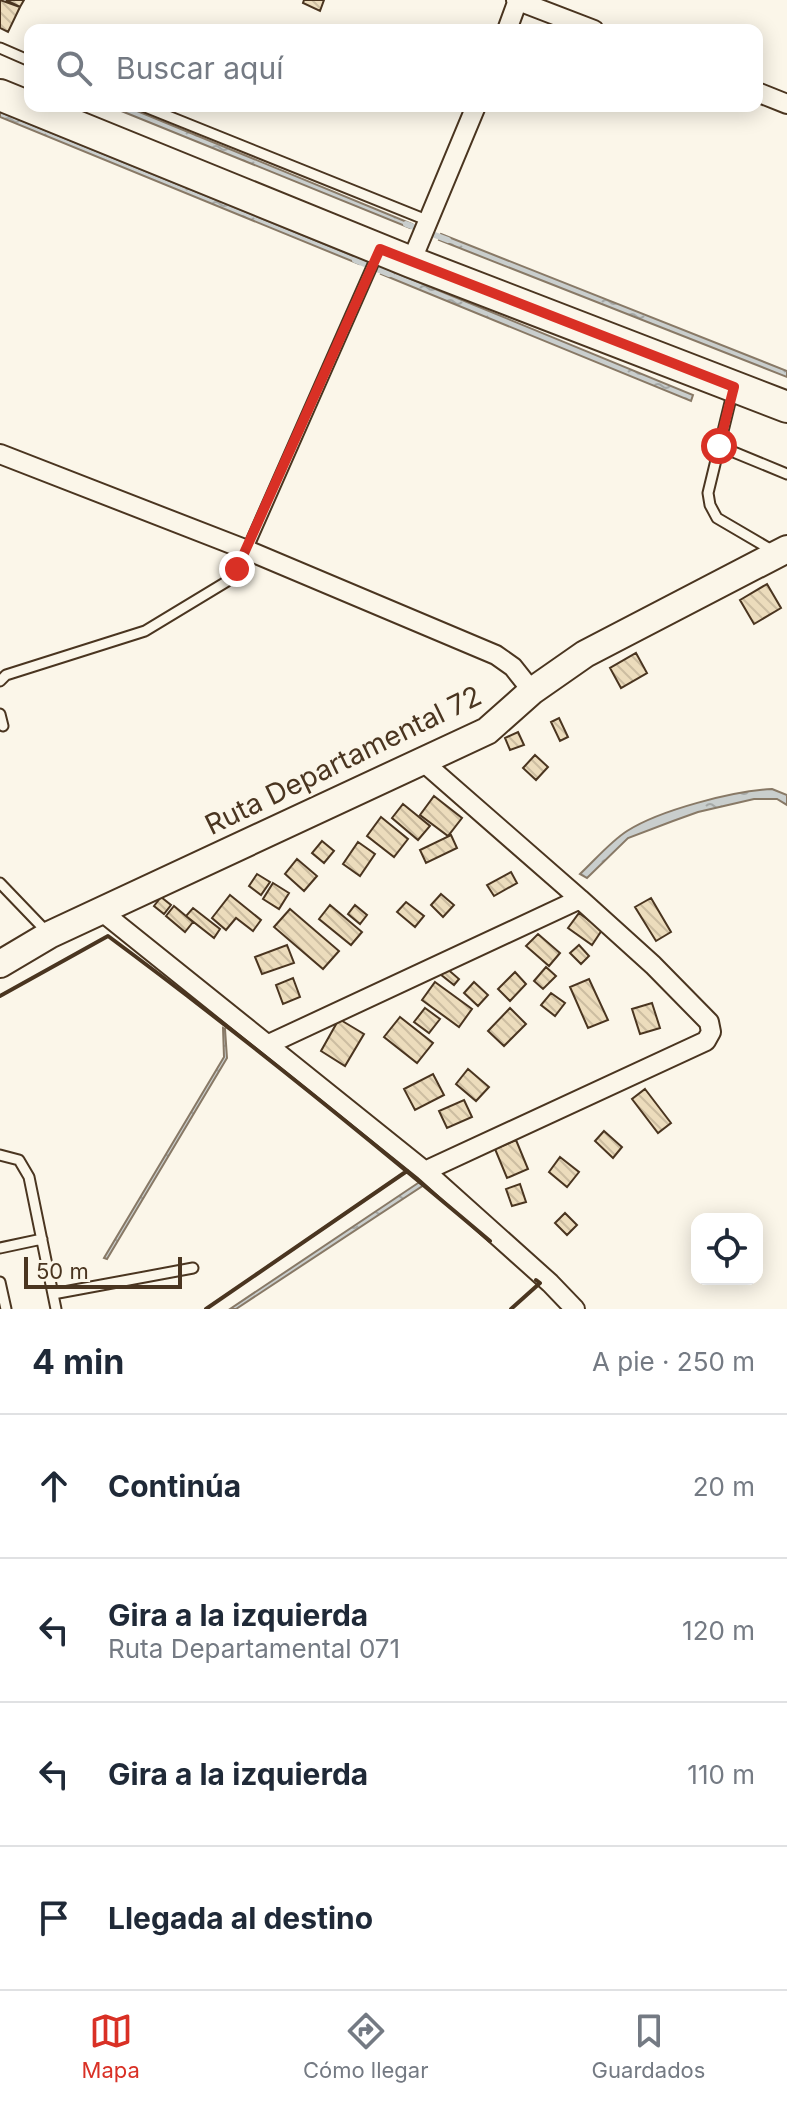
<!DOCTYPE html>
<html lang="es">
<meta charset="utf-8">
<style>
body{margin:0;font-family:Inter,sans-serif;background:#f6f6f7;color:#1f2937}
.controls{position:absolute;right:24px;bottom:24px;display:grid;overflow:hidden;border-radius:16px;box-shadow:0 4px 20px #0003}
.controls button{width:72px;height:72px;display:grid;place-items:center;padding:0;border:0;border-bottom:2px solid #e0e1e3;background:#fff;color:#1f2937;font:40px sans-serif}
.scale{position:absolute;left:24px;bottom:20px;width:158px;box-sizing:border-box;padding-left:8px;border:4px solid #4a3520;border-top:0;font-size:22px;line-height:28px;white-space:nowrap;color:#4a3520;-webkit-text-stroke:6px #fbf6e9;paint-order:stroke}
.stop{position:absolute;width:24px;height:24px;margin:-18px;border:6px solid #d93025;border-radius:50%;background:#fff}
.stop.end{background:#d93025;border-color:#fff;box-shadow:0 2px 8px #0008}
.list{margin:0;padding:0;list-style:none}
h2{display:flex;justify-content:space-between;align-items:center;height:104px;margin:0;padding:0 32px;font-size:34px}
h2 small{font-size:26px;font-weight:400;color:#747a83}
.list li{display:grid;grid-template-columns:52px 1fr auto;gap:24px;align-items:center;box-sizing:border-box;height:144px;padding:0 32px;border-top:2px solid #e0e1e3}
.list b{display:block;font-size:30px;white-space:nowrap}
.list p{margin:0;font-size:26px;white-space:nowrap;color:#747a83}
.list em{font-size:26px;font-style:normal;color:#747a83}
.icon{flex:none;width:44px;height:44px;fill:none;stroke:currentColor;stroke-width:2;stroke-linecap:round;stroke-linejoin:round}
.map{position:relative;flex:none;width:787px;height:1309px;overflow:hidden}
.search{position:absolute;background:#fff;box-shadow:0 4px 20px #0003;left:24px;right:24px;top:24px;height:88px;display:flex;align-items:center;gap:20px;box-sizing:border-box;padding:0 28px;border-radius:16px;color:#747a83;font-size:30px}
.sheet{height:680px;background:#fff}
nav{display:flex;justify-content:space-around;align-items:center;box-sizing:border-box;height:112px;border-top:2px solid #e0e1e3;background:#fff;font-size:22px;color:#747a83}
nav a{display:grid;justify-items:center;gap:4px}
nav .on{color:#d93025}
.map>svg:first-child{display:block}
.water{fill:url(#water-ripples);stroke:#887966;stroke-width:2}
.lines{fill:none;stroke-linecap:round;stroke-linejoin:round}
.stream{stroke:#c9cecd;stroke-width:6}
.building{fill:url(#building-back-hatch);stroke:#4a3520;stroke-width:2}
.lane-casing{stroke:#4a3520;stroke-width:13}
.street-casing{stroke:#4a3520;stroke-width:22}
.secondary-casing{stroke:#4a3520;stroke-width:30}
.primary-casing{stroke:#4a3520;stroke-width:34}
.lane{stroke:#fbf6e9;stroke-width:9}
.street{stroke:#fbf6e9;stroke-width:18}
.secondary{stroke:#fbf6e9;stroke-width:26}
.primary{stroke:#fbf6e9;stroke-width:30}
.wall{stroke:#4a3520;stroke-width:4}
.route{stroke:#d93025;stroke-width:10}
.labels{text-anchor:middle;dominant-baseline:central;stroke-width:6;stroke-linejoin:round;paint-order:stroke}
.street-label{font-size:28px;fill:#4a3520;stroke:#fbf6e9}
</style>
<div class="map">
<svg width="787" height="1309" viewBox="0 0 787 1309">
<defs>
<pattern id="water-ripples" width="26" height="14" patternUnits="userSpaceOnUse" patternTransform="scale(2)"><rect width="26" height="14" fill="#c9cecd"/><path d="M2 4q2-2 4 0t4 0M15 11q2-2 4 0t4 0" fill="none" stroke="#a5a8a6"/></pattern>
<pattern id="building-back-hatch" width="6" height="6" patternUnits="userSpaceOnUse" patternTransform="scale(2)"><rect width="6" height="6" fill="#ecdcbc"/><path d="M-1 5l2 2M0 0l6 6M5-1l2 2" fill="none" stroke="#ccbda1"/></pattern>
</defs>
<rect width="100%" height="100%" fill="#fbf6e9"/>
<path class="water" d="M109,106H125L412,224L410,228Z
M0,112L361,259L359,264L0,117Z
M441,234L787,371V377L439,240Z
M384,268L693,395L691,401L381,274Z
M772,789L787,795V805L777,799H754L698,812L673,821L628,838L587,878L580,874C595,860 610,842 627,831C660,810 733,791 772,789Z
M223,1028L225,1029L227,1058L107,1259L104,1258L224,1057Z
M424,1179L427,1183L236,1309H230Z"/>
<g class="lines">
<path class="stream" d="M406,224L448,240
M355,260L389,274"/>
</g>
<path class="building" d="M0,0L20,7L8,32L0,28Z
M6,0H24L20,7Z
M304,0H324L320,11L303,3Z
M767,584L781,608L754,624L740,600Z
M636,653L647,673L621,688L610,668Z
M559,718L568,737L560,741L551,722Z
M518,732L524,745L510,750L505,738Z
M535,755L548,767L536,780L523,768Z
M434,796L462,818L448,836L420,815Z
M403,804L430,826L418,840L392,818Z
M381,817L408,839L394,857L367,836Z
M451,835L457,848L426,863L420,850Z
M322,841L334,851L324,863L312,853Z
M358,842L375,854L360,876L343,864Z
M297,859L317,876L304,891L285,874Z
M511,872L517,883L494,896L487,885Z
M257,874L270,882L261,895L249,886Z
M273,883L289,893L279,909L263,899Z
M441,894L454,905L443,917L431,905Z
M230,895L261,920L253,931L236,918L226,930L212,918Z
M161,897L171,905L164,914L154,906Z
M651,898L671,932L656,941L635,907Z
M406,902L424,916L415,927L397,912Z
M330,905L362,932L351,945L319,919Z
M355,905L367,915L360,924L348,914Z
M174,906L193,922L185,932L166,916Z
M193,908L220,929L214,938L186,916Z
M290,909L339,951L323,969L274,927Z
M579,913L602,930L592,945L568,928Z
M538,934L560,953L549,966L526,946Z
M287,945L294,963L262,974L255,957Z
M579,945L589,956L581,964L570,953Z
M445,967L459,979L454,985L440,974Z
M546,967L556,976L543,989L534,981Z
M515,972L526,984L510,1001L498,989Z
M293,978L300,997L283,1004L276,985Z
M589,979L608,1020L588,1028L570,987Z
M435,982L472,1009L459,1027L422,1000Z
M474,982L488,995L478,1006L464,993Z
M551,993L565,1003L555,1016L541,1005Z
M652,1003L660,1028L640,1034L632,1009Z
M425,1008L440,1019L429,1033L414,1022Z
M510,1008L526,1024L504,1046L488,1031Z
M400,1017L433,1043L417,1063L384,1037Z
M339,1019L364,1034L345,1066L321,1051Z
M468,1069L489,1087L476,1101L456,1084Z
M433,1074L444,1095L415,1110L404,1089Z
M645,1089L671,1123L658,1133L632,1099Z
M464,1100L472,1117L447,1128L439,1111Z
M604,1131L622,1147L613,1158L595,1141Z
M516,1140L528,1169L507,1178L495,1149Z
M560,1157L579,1172L567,1187L549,1172Z
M520,1184L526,1202L512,1206L506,1189Z
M565,1213L577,1225L567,1235L555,1223Z"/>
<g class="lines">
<g class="lane-casing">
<path id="lane" d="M0,48L30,61
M143,106L429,221
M733,390L708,493L710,505L717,518L775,552
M719,446L787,474
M0,681L6,675L145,631L226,582L237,569L247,550L378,253
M0,714L3,726
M0,883L47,932
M0,1155L19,1160L29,1177L56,1309
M0,1248L42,1239
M0,1282L6,1309
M53,1294L193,1268"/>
</g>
<g class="street-casing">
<path id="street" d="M516,0L594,30
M507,30L518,0
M757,92L787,104
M411,262L476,106
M0,454L247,550L496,655L513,667L532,691
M101,911L425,1171L550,1283L575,1309
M269,1044L580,899L421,760
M425,1171L706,1041L711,1032L709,1022L653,965L580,899"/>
</g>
<g class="secondary-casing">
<path id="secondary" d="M0,964L49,935L487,731L532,691L585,654L787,549"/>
</g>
<g class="primary-casing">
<path id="primary" d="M0,95L411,262L787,407"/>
</g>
<use href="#lane" class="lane"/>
<use href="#street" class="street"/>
<use href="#secondary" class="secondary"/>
<use href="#primary" class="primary"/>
<path class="wall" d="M0,996L108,936C239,1033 366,1136 490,1241
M206,1309L407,1171
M511,1309L540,1283L536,1280"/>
</g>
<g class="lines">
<path class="route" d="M237,569L380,249L734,387L719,446"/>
</g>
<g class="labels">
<g class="street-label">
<text transform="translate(343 760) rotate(-26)">Ruta Departamental 72</text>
</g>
</g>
</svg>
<div class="controls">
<button><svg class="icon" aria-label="locate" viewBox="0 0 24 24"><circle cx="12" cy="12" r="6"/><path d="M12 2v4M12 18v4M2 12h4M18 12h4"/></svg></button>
</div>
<div class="scale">50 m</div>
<div class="stop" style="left:719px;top:446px"></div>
<div class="stop end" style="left:237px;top:569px"></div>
<div class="search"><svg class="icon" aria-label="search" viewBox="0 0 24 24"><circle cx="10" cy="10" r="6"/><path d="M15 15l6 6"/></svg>Buscar aquí</div>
</div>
<section class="sheet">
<h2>4 min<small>A pie · 250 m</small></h2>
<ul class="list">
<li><svg class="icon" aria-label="ahead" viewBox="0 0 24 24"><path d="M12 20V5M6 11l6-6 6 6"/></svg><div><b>Continúa</b></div><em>20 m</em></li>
<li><svg class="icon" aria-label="left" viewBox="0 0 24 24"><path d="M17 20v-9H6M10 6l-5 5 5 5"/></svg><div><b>Gira a la izquierda</b><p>Ruta Departamental 071</p></div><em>120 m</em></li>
<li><svg class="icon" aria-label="left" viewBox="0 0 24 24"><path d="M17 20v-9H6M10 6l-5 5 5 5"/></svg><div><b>Gira a la izquierda</b></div><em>110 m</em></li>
<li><svg class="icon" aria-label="arrive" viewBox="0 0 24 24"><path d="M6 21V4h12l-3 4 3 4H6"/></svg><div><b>Llegada al destino</b></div></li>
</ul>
</section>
<nav>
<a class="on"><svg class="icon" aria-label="map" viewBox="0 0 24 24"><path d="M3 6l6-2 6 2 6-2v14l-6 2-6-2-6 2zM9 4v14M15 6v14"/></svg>Mapa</a>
<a><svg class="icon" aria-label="directions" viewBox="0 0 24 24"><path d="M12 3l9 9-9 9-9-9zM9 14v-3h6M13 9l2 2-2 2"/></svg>Cómo llegar</a>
<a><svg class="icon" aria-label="saved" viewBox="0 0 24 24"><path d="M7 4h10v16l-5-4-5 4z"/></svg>Guardados</a>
</nav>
